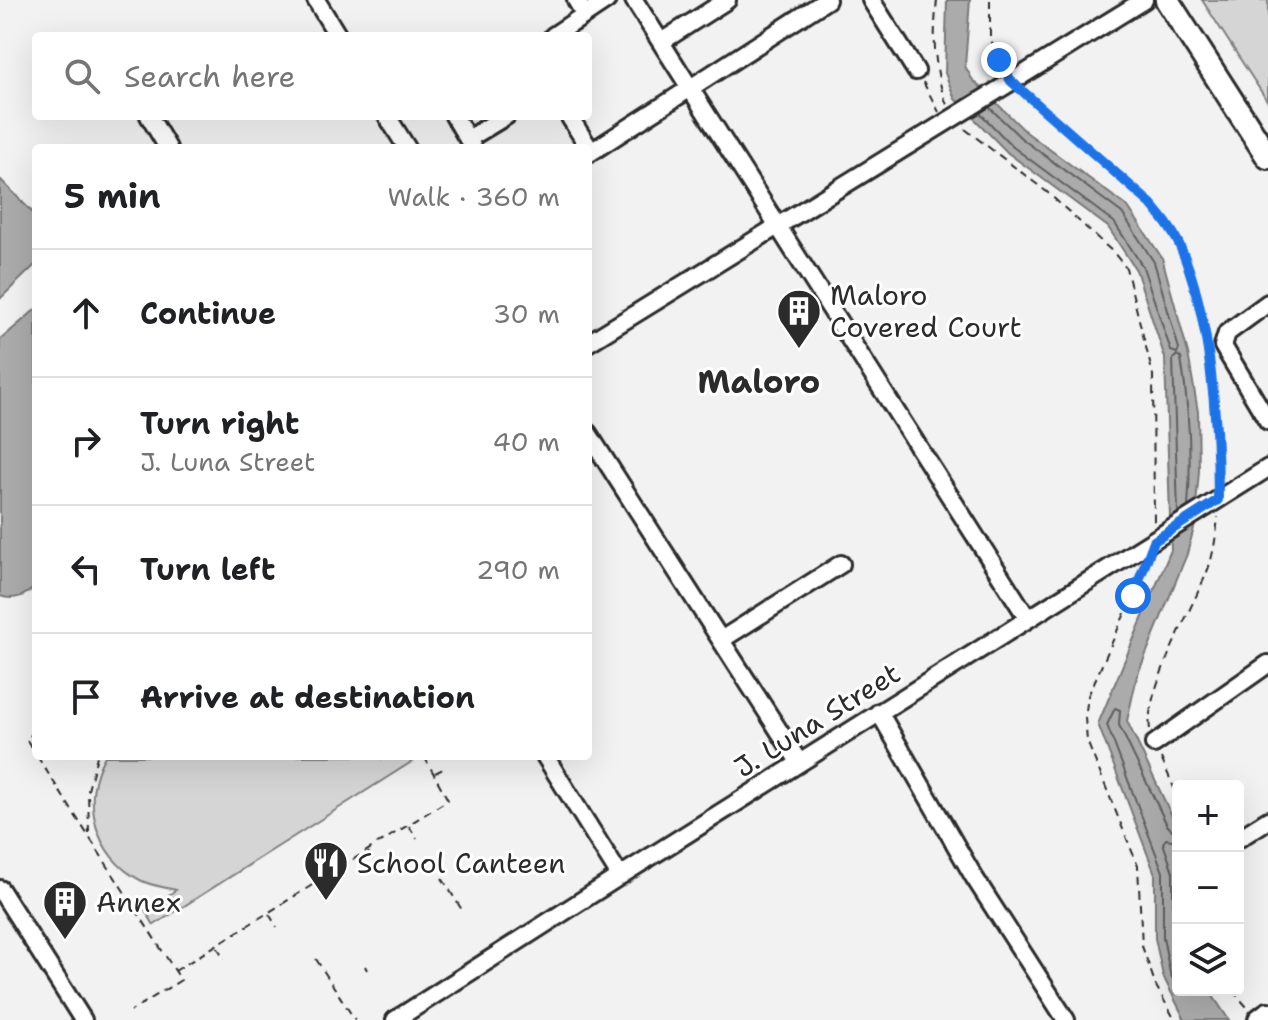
<!DOCTYPE html>
<meta charset="utf-8">
<style>
body{margin:0;font-family:"Shantell Sans",sans-serif;background:#f6f6f6;color:#202124}
.controls{position:absolute;right:24px;bottom:24px;display:grid;overflow:hidden;border-radius:8px;box-shadow:0 8px 32px #0002}
.controls button{width:72px;height:72px;display:grid;place-items:center;padding:0;border:0;border-bottom:2px solid #e0e0e0;background:#fff;color:#202124;font:40px sans-serif}
.stop{position:absolute;width:24px;height:24px;margin:-18px;border:6px solid #1a73e8;border-radius:50%;background:#fff}
.stop.end{background:#1a73e8;border-color:#fff;box-shadow:0 2px 8px #0008}
.list{margin:0;padding:0;list-style:none}
h2{display:flex;justify-content:space-between;align-items:center;height:104px;margin:0;padding:0 32px;font-size:34px}
h2 small{font-size:26px;font-weight:400;color:#757577}
.list li{display:grid;grid-template-columns:52px 1fr auto;gap:24px;align-items:center;box-sizing:border-box;height:128px;padding:0 32px;border-top:2px solid #e0e0e0}
.list b{display:block;font-size:30px;white-space:nowrap}
.list p{margin:0;font-size:26px;white-space:nowrap;color:#757577}
.list em{font-size:26px;font-style:normal;color:#757577}
.icon{flex:none;width:44px;height:44px;fill:none;stroke:currentColor;stroke-width:2;stroke-linecap:round;stroke-linejoin:round}
.map{position:relative;flex:none;width:1268px;height:1020px;overflow:hidden}
.search{position:absolute;background:#fff;box-shadow:0 8px 32px #0002;left:32px;top:32px;width:560px;height:88px;display:flex;align-items:center;gap:20px;box-sizing:border-box;padding:0 28px;border-radius:8px;color:#757577;font-size:30px}
.panel{position:absolute;background:#fff;box-shadow:0 8px 32px #0002;left:32px;top:144px;width:560px;height:616px;border-radius:8px}
.map>svg:first-child{display:block}
.green{fill:#d5d5d5;stroke:#808080;stroke-width:2}
.water{fill:#ababab;stroke:#787878;stroke-width:2}
.lines{fill:none;stroke-linecap:round;stroke-linejoin:round}
.shore{stroke:#5e5e5e;stroke-width:2}
.minor-casing{stroke:#2b2b2b;stroke-width:22}
.major-casing{stroke:#2b2b2b;stroke-width:28}
.path{stroke:#2b2b2b;stroke-width:2;stroke-dasharray:8 6;stroke-linecap:butt}
.minor{stroke:#fff;stroke-width:16}
.major{stroke:#fff;stroke-width:22}
.route{stroke:#1a73e8;stroke-width:10}
.labels{text-anchor:middle;dominant-baseline:central;stroke-width:6;stroke-linejoin:round;paint-order:stroke}
.poi-label{font-size:28px;fill:#2b2b2b;stroke:#fff;text-anchor:start}
.street-label{font-size:28px;fill:#2b2b2b;stroke:#fff}
.quarter-label{font-size:32px;font-weight:bold;fill:#2b2b2b;stroke:#fff}
</style>
<div class="map">
<svg width="1268" height="1020" viewBox="0 0 1268 1020">
<rect width="100%" height="100%" fill="#f2f2f2"/>
<filter id="ink" filterUnits="userSpaceOnUse"><feTurbulence type="fractalNoise" baseFrequency=".0125" numOctaves="2"/><feDisplacementMap in="SourceGraphic" scale="16" xChannelSelector="R" yChannelSelector="G"/><feConvolveMatrix kernelMatrix="1 2 1 2 8 2 1 2 1" color-interpolation-filters="sRGB"/></filter>
<g filter="url(#ink)">
<path class="green" d="M1202,0H1268V102Z
M105,756H382V759L387,756H409L413,761L154,925L145,910L176,890C164,887 151,886 140,880C94,856 80,799 105,756Z"/>
<path class="water" d="M947,0H970L965,66L972,79L1026,132L1128,207L1162,258L1188,353L1198,412L1199,471L1194,528L1187,554L1137,676L1127,721L1178,829V990H1209L1229,1020H1185L1163,976L1155,938V874L1098,724L1171,550L1165,358L1136,270L1108,227L1008,153L955,99L945,73Z
M0,179L36,216V264L0,299Z
M36,309V586C25,596 15,601 0,596V340Z"/>
<g class="lines">
<path class="shore" d="M980,113L1013,147L1114,222L1143,267L1171,351L1177,353L1179,349L1154,262L1122,213L1021,138L989,107
M1178,513L1173,359L1177,355L1181,358C1189,408 1192,456 1188,506
M1178,830H1172L1167,825L1119,725L1120,710L1115,708L1107,725L1163,872V937L1170,973L1178,989
M1178,841L1166,839L1163,843L1173,872V936L1178,961"/>
<g class="minor-casing">
<path id="minor" d="M316,0L338,36
M576,0L585,15
M634,0L1028,619
M871,0L916,71
M553,36L607,0
M661,42L727,0
M149,116L168,148
M387,116L407,148
M454,116L472,146
M569,116L591,151
M468,139L506,116
M588,154L827,0
M1268,303L1227,333L1223,346L1268,421
M588,343L1144,0
M588,433L799,762
M721,640L841,564
M879,712L974,877L1066,1020
M1154,744L1268,664
M545,756L620,876
M1238,839L1268,820
M0,889L83,1020
M395,1020L620,876L1268,468"/>
</g>
<g class="major-casing">
<path id="major" d="M1167,0L1268,157
M1260,1020L1268,1014"/>
</g>
<path class="path" d="M937,0C933,37 933,69 947,105
M990,0V38L1004,69
M923,82L939,112
M1023,92C1060,126 1099,155 1135,189C1146,200 1160,211 1169,225C1206,280 1218,415 1218,482
M965,129L1047,192L1114,253L1126,268L1153,375L1154,524
M1148,562L1088,696L1085,718L1087,741L1138,866L1142,946L1156,986L1175,1020
M1150,729C1144,692 1192,609 1207,572C1214,554 1216,535 1218,517
M36,731L26,739L36,754
M37,756L181,980L131,1011
M1161,758L1178,797
M435,773L445,768
M409,826L417,839
M89,833L88,790L97,756
M368,852L376,864
M442,878L462,910
M269,914L277,927
M217,947L225,959
M316,959L355,1020
M365,966L367,970
M175,971L448,800L424,756
M1232,990L1247,1007"/>
<use href="#minor" class="minor"/>
<use href="#major" class="major"/>
</g>
</g>
<g class="lines" filter="url(#ink)">
<path class="route" d="M999,60L1011,81L1151,204C1162,217 1172,229 1179,244C1211,314 1218,423 1218,500L1154,541L1133,596"/>
</g>
<defs>
<g id="building-pin" transform="scale(2.3)"><path d="M0 17L-7.5 6A9.5 9.5 0 1 1 7.5 6Z" fill="#2b2b2b" stroke="#fff"/><path d="M-4-6H4V6H1V3H-1V6H-4ZM-2.5-4.3h1.7v1.8h-1.7ZM.8-4.3h1.7v1.8H.8ZM-2.5-1h1.7V.8h-1.7ZM.8-1h1.7V.8H.8Z" fill="#fff"/></g>
<g id="restaurant-pin" transform="scale(2.3)"><path d="M0 17L-7.5 6A9.5 9.5 0 1 1 7.5 6Z" fill="#2b2b2b" stroke="#fff"/><path d="M-5-6h1v4h1v-4h1v4h1v-4h1v5L-1.5 .5V6h-2V.5L-5-1ZM5-6V6H3V1.5H1.5Q1.5-4 5-6Z" fill="#fff"/></g>
</defs>
<g fill-rule="evenodd">
<use href="#building-pin" x="799" y="311"/>
<use href="#restaurant-pin" x="326" y="863"/>
<use href="#building-pin" x="65" y="902"/>
</g>
<g class="labels">
<g class="poi-label">
<text x="830" y="295">Maloro<tspan x="830" dy="32">Covered Court</tspan></text>
<text x="357" y="863">School Canteen</text>
<text x="96" y="902">Annex</text>
</g>
<g class="street-label">
<text transform="translate(817 720) rotate(-32)">J. Luna Street</text>
</g>
<g class="quarter-label">
<text x="759" y="381">Maloro</text>
</g>
</g>
</svg>
<div class="controls">
<button>+</button>
<button>−</button>
<button><svg class="icon" aria-label="layers" viewBox="0 0 24 24"><path d="M12 4l9 5-9 5-9-5zM3 14l9 5 9-5"/></svg></button>
</div>
<div class="stop" style="left:1133px;top:596px"></div>
<div class="stop end" style="left:999px;top:60px"></div>
<div class="search"><svg class="icon" aria-label="search" viewBox="0 0 24 24"><circle cx="10" cy="10" r="6"/><path d="M15 15l6 6"/></svg>Search here</div>
<section class="panel">
<h2>5 min<small>Walk · 360 m</small></h2>
<ul class="list">
<li><svg class="icon" aria-label="ahead" viewBox="0 0 24 24"><path d="M12 20V5M6 11l6-6 6 6"/></svg><div><b>Continue</b></div><em>30 m</em></li>
<li><svg class="icon" aria-label="right" viewBox="0 0 24 24"><path d="M7 20v-9h11M14 6l5 5-5 5"/></svg><div><b>Turn right</b><p>J. Luna Street</p></div><em>40 m</em></li>
<li><svg class="icon" aria-label="left" viewBox="0 0 24 24"><path d="M17 20v-9H6M10 6l-5 5 5 5"/></svg><div><b>Turn left</b></div><em>290 m</em></li>
<li><svg class="icon" aria-label="arrive" viewBox="0 0 24 24"><path d="M6 21V4h12l-3 4 3 4H6"/></svg><div><b>Arrive at destination</b></div></li>
</ul>
</section>
</div>
